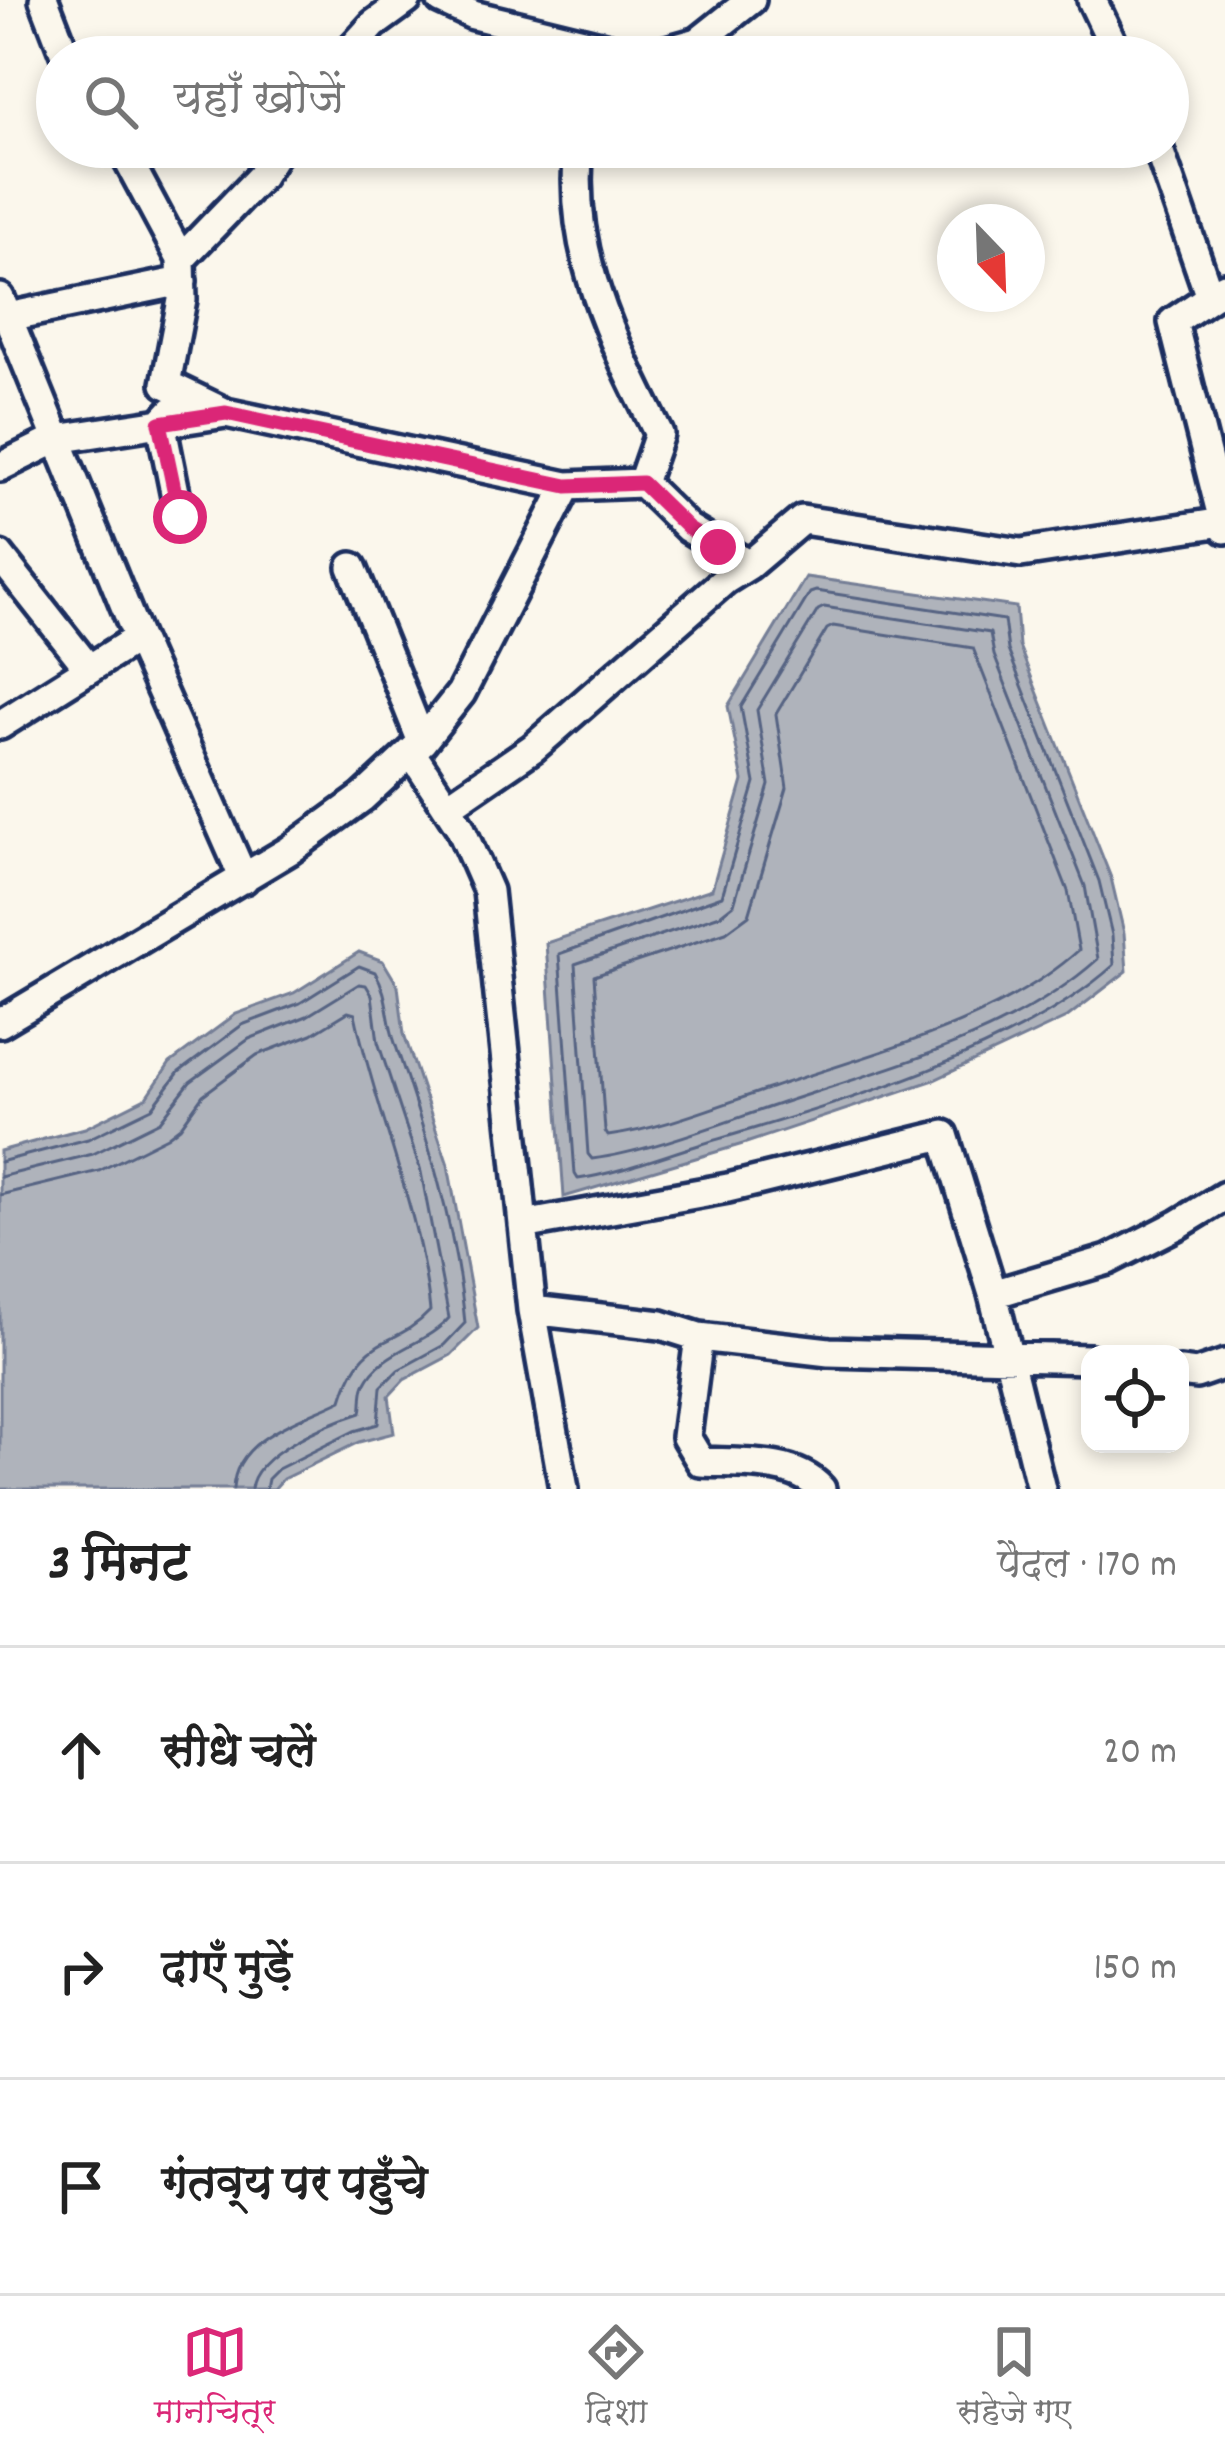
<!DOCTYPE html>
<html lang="hi">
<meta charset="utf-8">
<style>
body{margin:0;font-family:Dekko,"Playpen Sans Deva",sans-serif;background:#f2f2f2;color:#222}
.controls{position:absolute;right:36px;bottom:36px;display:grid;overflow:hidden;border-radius:24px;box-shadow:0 6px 18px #0003}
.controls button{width:108px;height:108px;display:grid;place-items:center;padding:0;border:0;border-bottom:3px solid #e0e0e0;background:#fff;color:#222;font:60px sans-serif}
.compass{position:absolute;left:937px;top:204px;width:108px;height:108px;border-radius:50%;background:#fff;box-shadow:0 6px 18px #0003;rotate:157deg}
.stop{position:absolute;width:36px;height:36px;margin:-27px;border:9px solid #db2777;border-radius:50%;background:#fff}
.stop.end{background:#db2777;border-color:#fff;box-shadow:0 3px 12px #0008}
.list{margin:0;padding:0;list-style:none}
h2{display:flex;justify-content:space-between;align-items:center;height:156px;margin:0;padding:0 48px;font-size:51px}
h2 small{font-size:39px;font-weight:400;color:#767676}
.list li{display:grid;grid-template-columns:78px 1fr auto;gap:36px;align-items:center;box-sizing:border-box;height:216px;padding:0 48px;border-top:3px solid #e0e0e0}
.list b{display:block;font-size:45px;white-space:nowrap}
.list em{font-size:39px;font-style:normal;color:#767676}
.icon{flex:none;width:66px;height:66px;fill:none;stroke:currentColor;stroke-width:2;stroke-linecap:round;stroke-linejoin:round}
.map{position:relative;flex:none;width:1225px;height:1489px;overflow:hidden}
.search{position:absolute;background:#fff;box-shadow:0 6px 18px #0003;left:36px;right:36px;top:36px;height:132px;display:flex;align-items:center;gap:30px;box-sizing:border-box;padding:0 42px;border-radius:66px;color:#767676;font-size:45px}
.sheet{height:804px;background:#fff}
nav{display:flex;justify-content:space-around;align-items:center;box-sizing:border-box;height:168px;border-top:3px solid #e0e0e0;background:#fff;font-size:33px;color:#767676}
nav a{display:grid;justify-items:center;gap:6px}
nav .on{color:#db2777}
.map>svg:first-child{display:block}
.water{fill:#afb3bb;stroke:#747e96;stroke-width:3}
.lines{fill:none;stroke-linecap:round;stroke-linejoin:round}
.shore{stroke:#566483;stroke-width:3}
.minor-casing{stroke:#1b2f5e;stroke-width:36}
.minor{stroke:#fbf7ec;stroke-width:27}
.route{stroke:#db2777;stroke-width:15}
</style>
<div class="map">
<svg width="1225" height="1489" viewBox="0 0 1225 1489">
<rect width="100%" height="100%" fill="#fbf7ec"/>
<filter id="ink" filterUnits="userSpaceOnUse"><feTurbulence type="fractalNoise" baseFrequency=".00833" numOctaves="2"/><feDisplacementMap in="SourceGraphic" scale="24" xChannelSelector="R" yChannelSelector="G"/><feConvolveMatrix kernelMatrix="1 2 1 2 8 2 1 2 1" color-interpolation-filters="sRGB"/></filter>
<g filter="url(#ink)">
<path class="water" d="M806,577L1016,607L1019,646L1111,878L1124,933L1127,971L1066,1018L934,1080L743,1144L564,1197L546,943L712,889L743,781L728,706Z
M359,952L383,961L398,986L404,1034L448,1165L478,1328L451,1355L404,1380L389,1396L394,1433L359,1442L283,1479L274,1489H0V1151L85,1128L147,1097L170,1063L236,1014L294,993Z"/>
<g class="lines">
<path class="shore" d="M816,591L1004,620L1008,650L1099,881L1112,935L1114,965C1015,1054 830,1106 702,1144C662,1156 619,1173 578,1179L575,1174L559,954L722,896L755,783L741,707L810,593Z
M824,607L990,633L994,655L1085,886L1098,959C1009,1039 881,1069 770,1107C717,1125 646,1152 592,1159L588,1154L575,964L720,915L734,904L769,785L757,710L818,610Z
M833,626L973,648L1068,891L1079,950C998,1023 870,1054 768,1089C717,1106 661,1129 608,1136L605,1131L594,976L726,932L749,915L787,788L776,714L827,629Z
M0,1162L88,1139L152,1108L179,1072L242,1025L300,1003L359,966L375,972C389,995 386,1018 395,1043C426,1134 456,1227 465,1323L444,1345L398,1370L381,1387L378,1424L354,1431L278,1469L268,1479L266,1489
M0,1177L93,1154L160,1121L190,1082L249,1039L307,1016L359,984L366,985L372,995L378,1042L421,1172L449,1318C426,1345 381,1350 365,1384C361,1393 363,1404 361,1413C329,1423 254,1453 251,1489
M0,1195L99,1171L167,1137L180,1127L203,1095L257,1055L312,1034L348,1012L355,1014C376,1114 420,1208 430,1311C393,1351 363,1330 342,1400C302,1420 235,1437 233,1489"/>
<g class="minor-casing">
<path id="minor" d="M44,0L66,57
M441,0L473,15L645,57
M1092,0L1119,57
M344,57L374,24L407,0
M645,57L698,42L751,0
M579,147C567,252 613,342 659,434L642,483
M1158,147L1210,297
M181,259L261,176L279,147
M1225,287L1173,322L1225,529
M0,298L138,638L0,725
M0,315H18L182,281
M172,411L161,423L180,517
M0,467L57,439L226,413
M567,486L642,483L688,528L749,565L802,520L1021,553L1223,522
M0,556L89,669
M352,567L422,742
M138,638L244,879
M411,752L460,827L488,891L532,1310L564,1489
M447,807L533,748L725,580L749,565
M0,1023L290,850L363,797L422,742L461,693L567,486L226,413L166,384L182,300L181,259L121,147
M523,1225L728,1188L944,1135L993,1294L1041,1489
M993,1294L1108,1260L1179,1224L1225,1196
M532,1310L661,1325L699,1337L686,1437L701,1462C739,1464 794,1459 821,1489
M699,1337L829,1352L1090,1359
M1180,1372L1196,1374L1225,1364"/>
</g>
<use href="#minor" class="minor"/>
</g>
</g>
<g class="lines" filter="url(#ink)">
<path class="route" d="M180,517L160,423L226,413L567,486L642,483L688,528L718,547"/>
</g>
</svg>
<div class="controls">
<button><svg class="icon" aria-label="locate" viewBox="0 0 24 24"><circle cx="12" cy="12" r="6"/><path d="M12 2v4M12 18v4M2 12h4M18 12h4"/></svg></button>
</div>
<svg class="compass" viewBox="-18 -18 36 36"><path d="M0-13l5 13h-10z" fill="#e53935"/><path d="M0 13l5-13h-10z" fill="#767676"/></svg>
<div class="stop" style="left:180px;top:517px"></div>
<div class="stop end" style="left:718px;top:547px"></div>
<div class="search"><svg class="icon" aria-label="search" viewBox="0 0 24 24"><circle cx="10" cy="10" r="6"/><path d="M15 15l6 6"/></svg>यहाँ खोजें</div>
</div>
<section class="sheet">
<h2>3 मिनट<small>पैदल · 170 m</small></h2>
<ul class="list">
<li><svg class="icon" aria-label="ahead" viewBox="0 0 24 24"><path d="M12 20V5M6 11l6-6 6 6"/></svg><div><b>सीधे चलें</b></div><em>20 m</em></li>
<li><svg class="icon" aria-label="right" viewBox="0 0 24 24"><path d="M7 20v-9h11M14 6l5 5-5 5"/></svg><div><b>दाएँ मुड़ें</b></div><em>150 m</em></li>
<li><svg class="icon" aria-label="arrive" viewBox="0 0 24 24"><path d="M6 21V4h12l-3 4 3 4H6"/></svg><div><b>गंतव्य पर पहुँचे</b></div></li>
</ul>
</section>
<nav>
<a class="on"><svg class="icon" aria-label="map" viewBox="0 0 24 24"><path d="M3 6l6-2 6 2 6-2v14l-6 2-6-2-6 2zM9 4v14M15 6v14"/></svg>मानचित्र</a>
<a><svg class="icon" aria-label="directions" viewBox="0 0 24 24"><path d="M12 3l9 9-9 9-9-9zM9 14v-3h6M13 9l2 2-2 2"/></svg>दिशा</a>
<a><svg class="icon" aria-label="saved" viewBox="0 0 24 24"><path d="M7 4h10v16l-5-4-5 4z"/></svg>सहेजे गए</a>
</nav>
